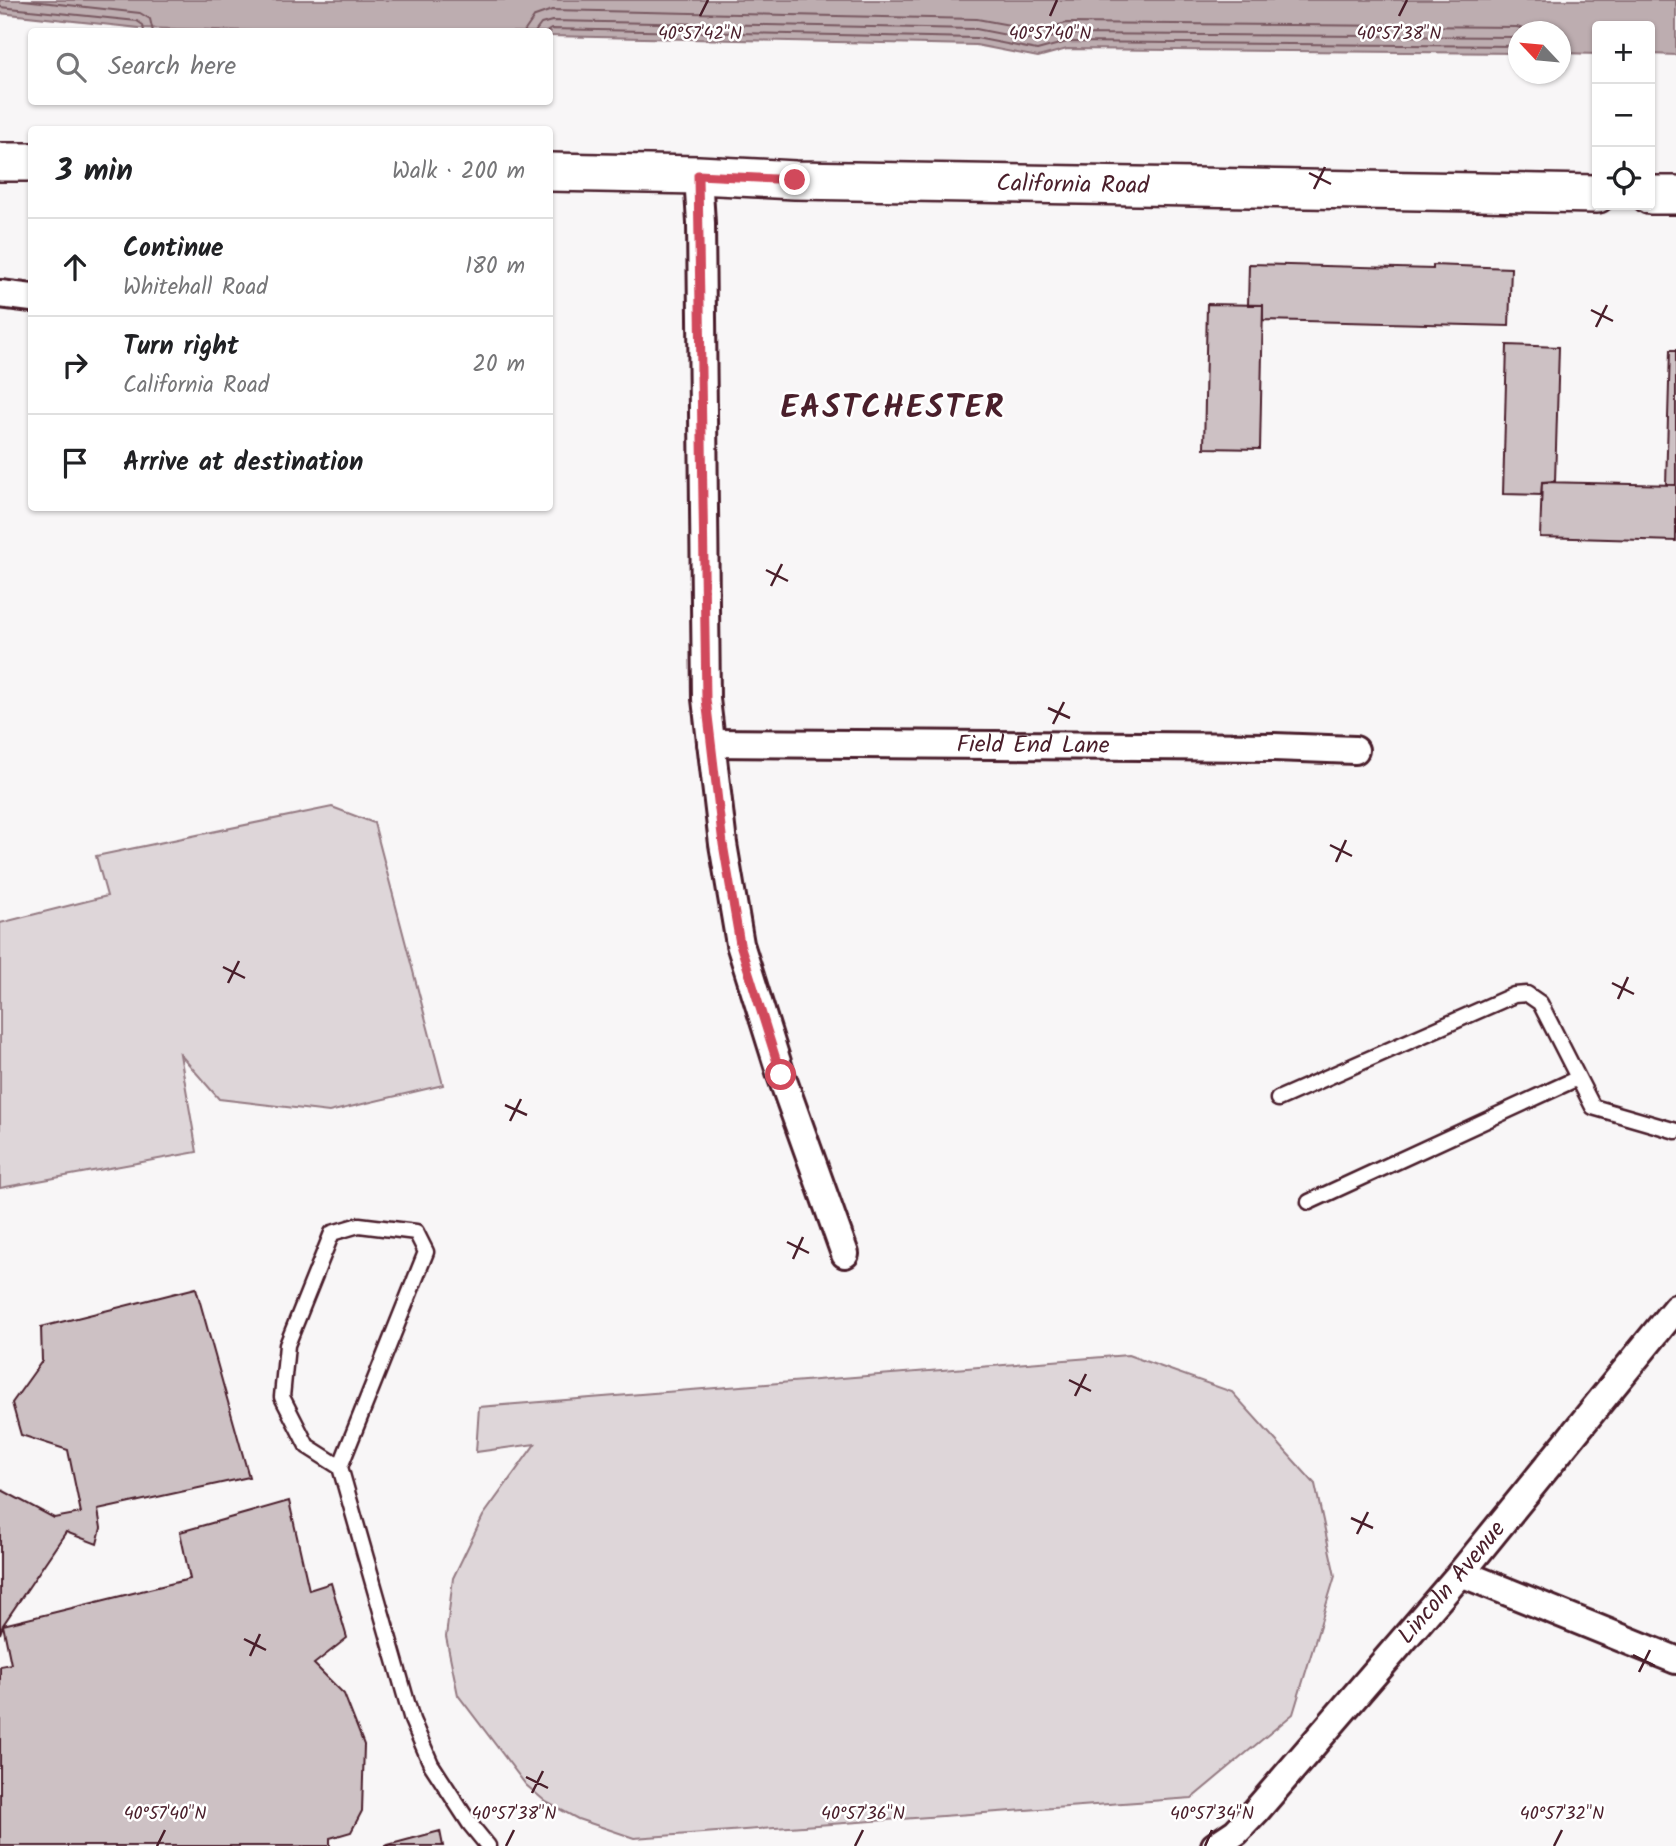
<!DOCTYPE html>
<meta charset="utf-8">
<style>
body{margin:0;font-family:Kalam,sans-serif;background:#f2f2f2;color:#202124}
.controls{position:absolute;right:21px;top:21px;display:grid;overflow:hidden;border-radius:7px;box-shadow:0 2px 5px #0004}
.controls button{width:63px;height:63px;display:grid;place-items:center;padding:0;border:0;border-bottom:2px solid #e0e0e0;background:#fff;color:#202124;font:35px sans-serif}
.compass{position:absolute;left:1508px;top:21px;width:63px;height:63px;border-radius:50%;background:#fff;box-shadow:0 2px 5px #0004;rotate:296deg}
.stop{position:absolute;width:21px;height:21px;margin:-16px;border:5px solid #d1495b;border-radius:50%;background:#fff}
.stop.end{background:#d1495b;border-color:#fff;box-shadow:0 2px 7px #0008}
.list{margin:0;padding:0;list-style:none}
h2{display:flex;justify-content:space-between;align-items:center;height:91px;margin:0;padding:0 28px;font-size:30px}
h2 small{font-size:23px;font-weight:400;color:#757577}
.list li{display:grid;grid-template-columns:46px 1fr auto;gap:21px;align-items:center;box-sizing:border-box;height:98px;padding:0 28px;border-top:2px solid #e0e0e0}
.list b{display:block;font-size:26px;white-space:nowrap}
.list p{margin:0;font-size:23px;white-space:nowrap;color:#757577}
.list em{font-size:23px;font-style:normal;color:#757577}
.icon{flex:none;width:38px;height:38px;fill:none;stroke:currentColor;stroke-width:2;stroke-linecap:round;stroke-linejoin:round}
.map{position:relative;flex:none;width:1676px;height:1846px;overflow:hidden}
.search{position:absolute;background:#fff;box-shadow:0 2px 5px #0004;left:28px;top:28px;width:525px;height:77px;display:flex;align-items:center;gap:18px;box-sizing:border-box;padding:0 24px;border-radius:7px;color:#757577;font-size:26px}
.panel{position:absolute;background:#fff;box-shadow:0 2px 5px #0004;left:28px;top:126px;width:525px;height:385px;border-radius:7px}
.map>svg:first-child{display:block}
.green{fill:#ded6d9;stroke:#947a82;stroke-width:2}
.water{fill:#bdadb0;stroke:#8f747b;stroke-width:2}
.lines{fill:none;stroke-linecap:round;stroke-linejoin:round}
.shore{stroke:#785860;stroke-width:2}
.building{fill:#cdc1c4;stroke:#4a1f2b;stroke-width:2}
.lane-casing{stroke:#4a1f2b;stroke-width:19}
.street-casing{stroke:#4a1f2b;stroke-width:32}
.secondary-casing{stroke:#4a1f2b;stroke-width:42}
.lane{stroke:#fff;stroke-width:14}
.street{stroke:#fff;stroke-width:26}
.secondary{stroke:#fff;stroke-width:37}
.route{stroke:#d1495b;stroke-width:9}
.ticks{fill:none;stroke:#4a1f2b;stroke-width:2.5}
.labels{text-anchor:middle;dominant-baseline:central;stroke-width:5;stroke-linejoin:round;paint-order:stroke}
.street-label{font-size:24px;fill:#4a1f2b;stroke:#fff}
.district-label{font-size:32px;font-weight:bold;letter-spacing:2px;fill:#4a1f2b;stroke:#fff}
.ticks-label{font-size:18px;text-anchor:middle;fill:#4a1f2b;stroke:#fff;stroke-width:5;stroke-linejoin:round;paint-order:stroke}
</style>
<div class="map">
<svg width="1676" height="1846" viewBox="0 0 1676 1846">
<rect width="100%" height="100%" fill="#f8f6f7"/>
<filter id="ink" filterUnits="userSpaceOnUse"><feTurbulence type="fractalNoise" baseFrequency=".0143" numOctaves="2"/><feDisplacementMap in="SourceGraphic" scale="14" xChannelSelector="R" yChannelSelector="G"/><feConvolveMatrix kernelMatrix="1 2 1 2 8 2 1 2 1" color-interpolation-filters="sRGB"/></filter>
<g filter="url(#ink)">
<path class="green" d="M332,807L374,823L443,1085L329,1112L219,1099L180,1054L197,1152L0,1188V923L107,896L96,856Z
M1128,1355L1232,1392L1315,1484L1335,1576L1293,1714L1192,1798L634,1838L578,1819L546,1802L526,1785L458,1695L446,1637L453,1578L483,1516L535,1444L476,1452L479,1407Z"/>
<path class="water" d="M0,0H1676V55L1650,54V26H1597V54L1561,53L1560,32H1518V53L1067,49L1038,57L976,45L550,36V32H298L139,28L0,13Z"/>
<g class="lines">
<path class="shore" d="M23,0L140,13L150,19L153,32
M0,7L137,21L143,25L144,32
M524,32L535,16L552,10L977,19L1037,30L1067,23L1517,27L1532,32
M535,32L541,24L552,21L976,29L1037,41L1067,34L1518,37
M546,32L551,29L976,38L1037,50L1067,42L1518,46"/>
</g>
<path class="building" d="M1249,264L1433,269V265L1511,268L1509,326L1263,320V305H1248Z
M1207,304L1263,305L1260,449L1204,448Z
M1507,345L1559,347L1555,481L1542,482L1541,495L1503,494Z
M1670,350H1676V485H1666Z
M1542,482L1676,485V541L1540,537Z
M196,1288L249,1477L98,1510L101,1528L97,1544L66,1532L3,1625L0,1634V1489L54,1518L81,1513L68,1450L21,1435L12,1403L42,1361L41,1327Z
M289,1501L309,1590L331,1583L347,1638L314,1664L344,1694L364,1745L362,1811L351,1832L330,1838V1846H0V1666L11,1664L3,1625L190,1579L180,1532Z
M440,1831L443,1846H384Z"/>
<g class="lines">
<g class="lane-casing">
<path id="lane" d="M1278,1099L1514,995L1527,994L1540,1003L1593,1107L1676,1131
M1309,1202L1578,1078
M340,1467L307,1446L282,1397L287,1345L332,1233L359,1225L416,1232L426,1252L340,1467L412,1720L431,1764L470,1824L488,1846"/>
</g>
<g class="street-casing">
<g id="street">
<path d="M698,175L701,223L706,699L723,844L740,944L781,1075L845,1254"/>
<path d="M0,294L32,298"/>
<path id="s1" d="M711,743L1274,747L1355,750"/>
<path d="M1461,1573L1676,1660"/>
<path id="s2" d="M1215,1846L1236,1832L1256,1811L1461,1573L1676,1308"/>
</g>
</g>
<g class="secondary-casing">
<g id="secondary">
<path d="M0,162H32"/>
<path id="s3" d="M550,172L698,175L795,180L1597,194"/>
<path d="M1650,195H1676"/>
</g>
</g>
<use href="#lane" class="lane"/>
<use href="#street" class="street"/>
<use href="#secondary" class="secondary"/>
</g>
</g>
<g class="lines" filter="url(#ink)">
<path class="route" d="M781,1075L740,944L723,844L706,699L698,175L795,180"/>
</g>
<path class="ticks" d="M700,16L708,0M1050,16L1057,0M1399,16L1407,0M1309,173L1331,184M1314,189L1325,167M1591,310L1613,321M1596,327L1607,305M766,570L788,581M771,586L782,564M1048,708L1070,718M1053,724L1064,702M1330,845L1352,856M1336,862L1346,840M223,967L245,978M228,983L239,961M1612,983L1634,994M1618,999L1628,977M505,1105L527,1115M510,1121L521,1099M787,1242L809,1253M793,1259L803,1237M1069,1380L1091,1391M1075,1396L1086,1374M1351,1518L1373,1528M1357,1534L1368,1512M244,1639L266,1650M1633,1655L1655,1666M250,1656L260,1634M1639,1672L1650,1650M526,1777L548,1788M532,1793L543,1771M157,1846L165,1830M506,1846L514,1830M855,1846L863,1830M1205,1846L1212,1830M1554,1846L1562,1830"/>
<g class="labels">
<g class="street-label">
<text stroke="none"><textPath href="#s3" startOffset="523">California Road</textPath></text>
<text stroke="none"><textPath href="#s1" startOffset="322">Field End Lane</textPath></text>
<text stroke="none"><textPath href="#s2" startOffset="355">Lincoln Avenue</textPath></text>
</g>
<g class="district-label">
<text x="893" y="408">EASTCHESTER</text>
</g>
</g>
<g class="ticks-label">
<text x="700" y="39">40°57'42"N</text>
<text x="1050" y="39">40°57'40"N</text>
<text x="1399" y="39">40°57'38"N</text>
<text x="165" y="1819">40°57'40"N</text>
<text x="514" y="1819">40°57'38"N</text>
<text x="863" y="1819">40°57'36"N</text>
<text x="1212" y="1819">40°57'34"N</text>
<text x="1562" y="1819">40°57'32"N</text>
</g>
</svg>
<div class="controls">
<button>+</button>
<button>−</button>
<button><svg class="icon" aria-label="locate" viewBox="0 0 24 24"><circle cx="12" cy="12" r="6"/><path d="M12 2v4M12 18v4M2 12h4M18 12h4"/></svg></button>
</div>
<svg class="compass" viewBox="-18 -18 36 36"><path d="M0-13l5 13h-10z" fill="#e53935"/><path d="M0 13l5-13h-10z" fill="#757577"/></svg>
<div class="stop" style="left:781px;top:1075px"></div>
<div class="stop end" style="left:795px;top:180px"></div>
<div class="search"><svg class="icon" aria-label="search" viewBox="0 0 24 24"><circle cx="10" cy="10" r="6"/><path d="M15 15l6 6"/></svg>Search here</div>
<section class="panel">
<h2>3 min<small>Walk · 200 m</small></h2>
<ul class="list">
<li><svg class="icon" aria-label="ahead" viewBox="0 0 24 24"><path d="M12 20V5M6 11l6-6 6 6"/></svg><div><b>Continue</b><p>Whitehall Road</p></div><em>180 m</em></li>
<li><svg class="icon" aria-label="right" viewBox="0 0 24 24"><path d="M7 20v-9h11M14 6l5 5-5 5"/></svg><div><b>Turn right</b><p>California Road</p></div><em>20 m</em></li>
<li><svg class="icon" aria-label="arrive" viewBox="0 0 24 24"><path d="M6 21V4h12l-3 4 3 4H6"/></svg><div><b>Arrive at destination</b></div></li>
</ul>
</section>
</div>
